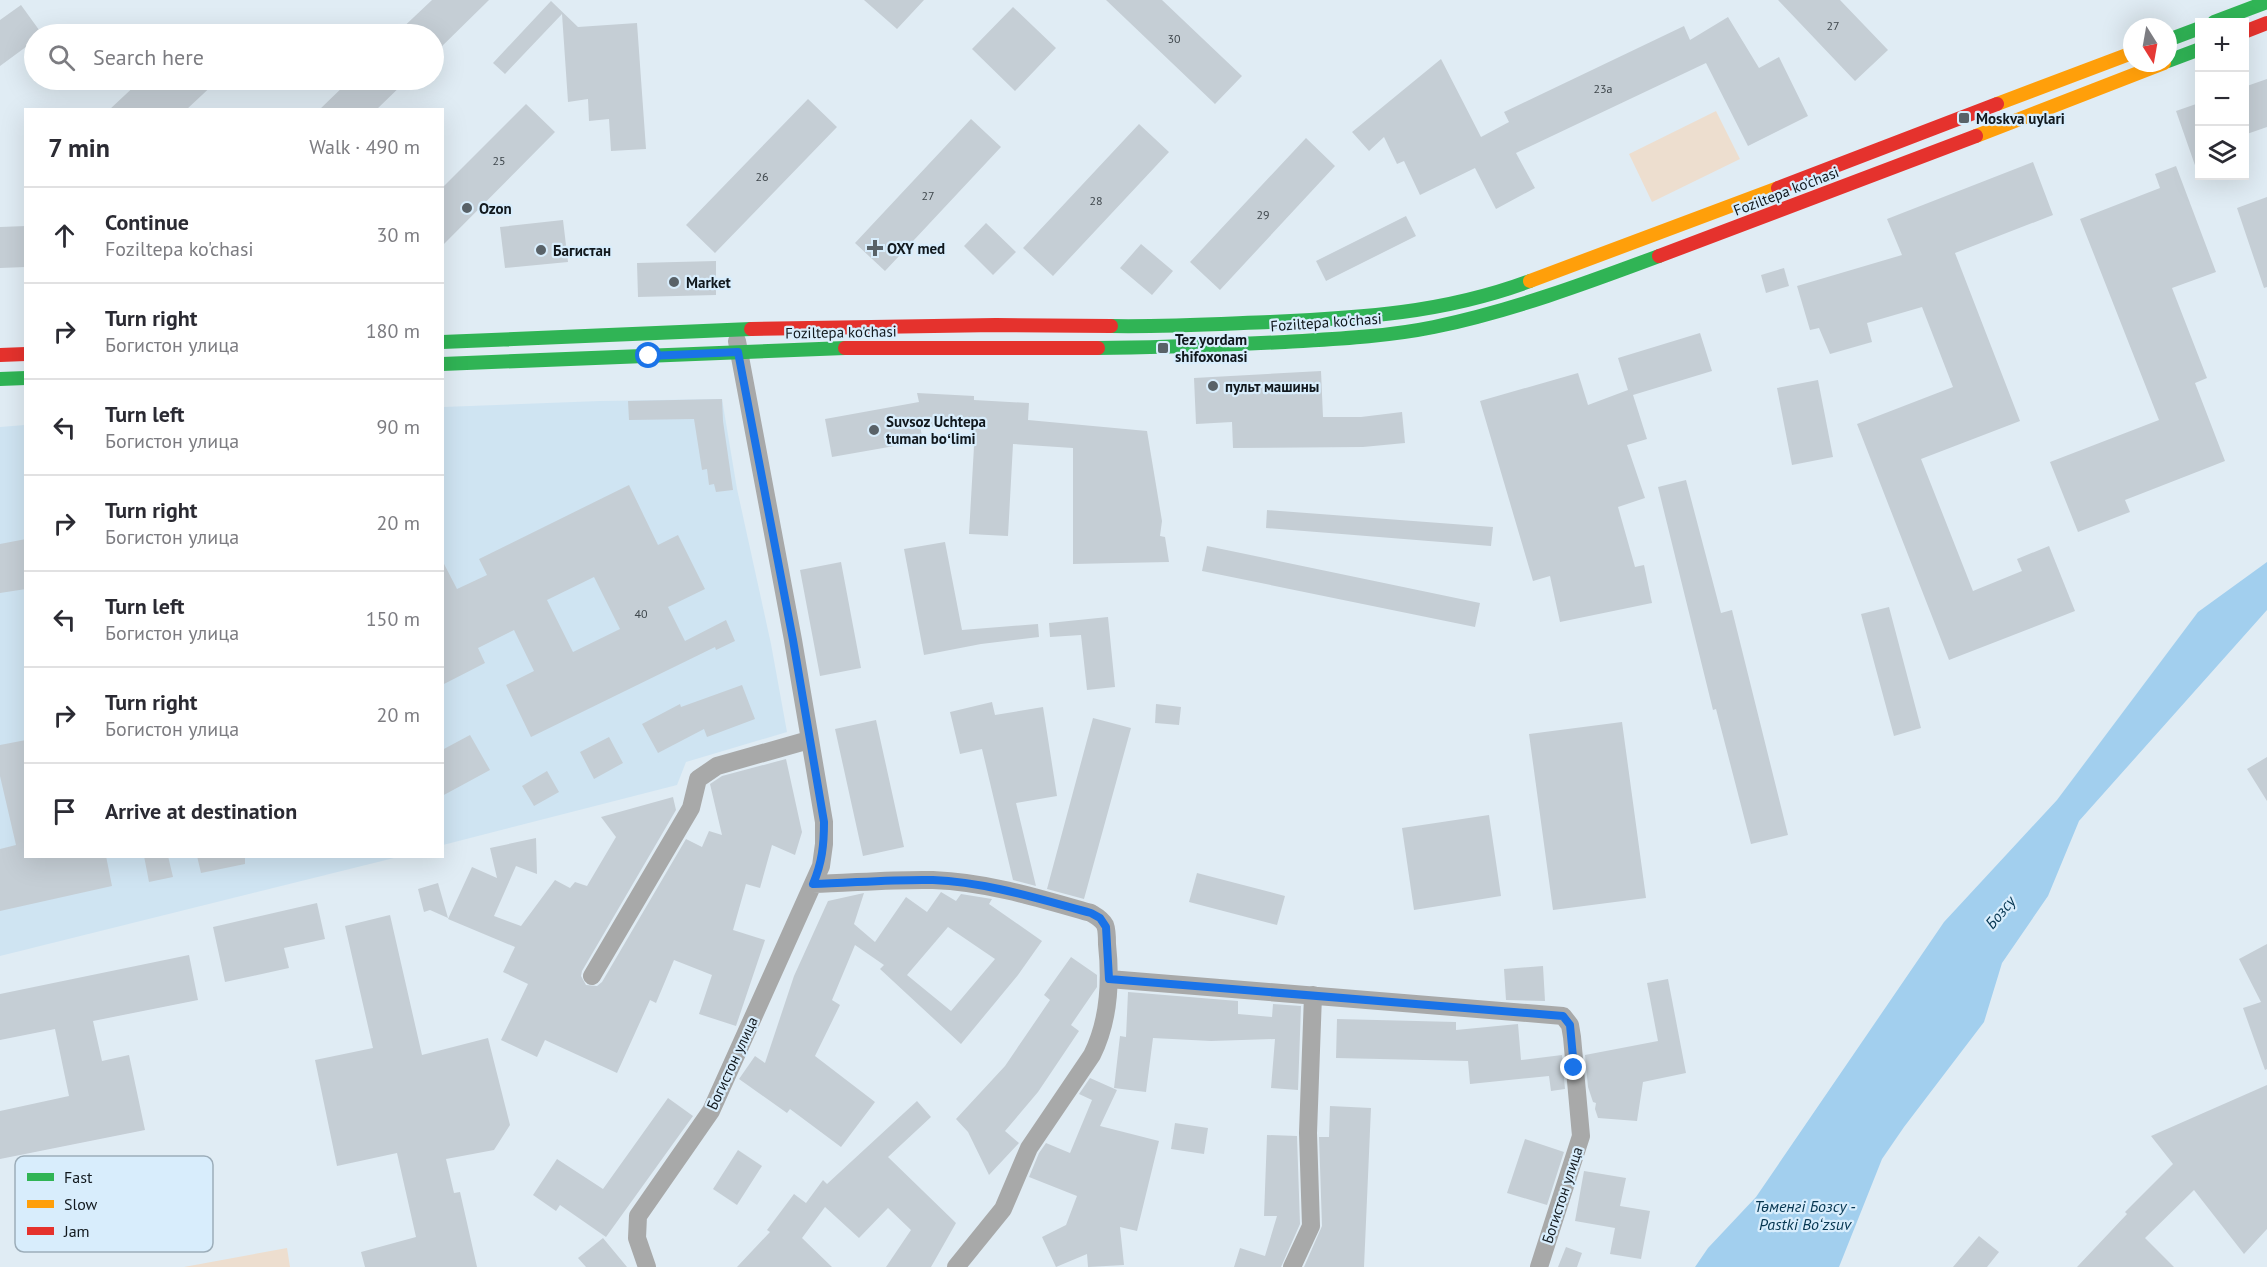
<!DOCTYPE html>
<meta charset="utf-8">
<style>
body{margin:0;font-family:"PT Sans",sans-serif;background:#f2f2f3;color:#2b2b33}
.controls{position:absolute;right:18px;top:18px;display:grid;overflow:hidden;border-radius:0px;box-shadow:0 6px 24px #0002}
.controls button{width:54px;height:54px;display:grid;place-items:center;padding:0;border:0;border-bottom:2px solid #e1e1e2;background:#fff;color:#2b2b33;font:30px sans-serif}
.compass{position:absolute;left:2123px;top:18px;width:54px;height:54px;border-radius:50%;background:#fff;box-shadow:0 6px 24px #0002;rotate:169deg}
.stop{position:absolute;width:18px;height:18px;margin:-14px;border:4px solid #1a73e8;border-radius:50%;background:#fff}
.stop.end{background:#1a73e8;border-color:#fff;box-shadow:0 2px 6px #0008}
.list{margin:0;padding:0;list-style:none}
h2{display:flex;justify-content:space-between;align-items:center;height:78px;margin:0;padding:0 24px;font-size:26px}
h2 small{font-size:20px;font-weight:400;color:#7c7c81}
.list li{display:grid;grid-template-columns:39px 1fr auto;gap:18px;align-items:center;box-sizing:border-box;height:96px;padding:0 24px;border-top:2px solid #e1e1e2}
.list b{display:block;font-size:22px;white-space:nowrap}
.list p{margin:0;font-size:20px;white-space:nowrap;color:#7c7c81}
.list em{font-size:20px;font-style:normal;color:#7c7c81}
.icon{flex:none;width:33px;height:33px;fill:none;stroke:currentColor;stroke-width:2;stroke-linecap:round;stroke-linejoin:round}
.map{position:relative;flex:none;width:2267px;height:1267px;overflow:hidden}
.search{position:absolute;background:#fff;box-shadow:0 6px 24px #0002;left:24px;top:24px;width:420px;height:66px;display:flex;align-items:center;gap:15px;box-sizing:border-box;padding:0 21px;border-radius:33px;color:#7c7c81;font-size:22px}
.panel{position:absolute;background:#fff;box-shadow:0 6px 24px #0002;left:24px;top:108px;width:420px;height:750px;border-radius:0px}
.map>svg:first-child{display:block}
.built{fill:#cfe4f2}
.green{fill:#eddecf}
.water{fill:#a2cfee}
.building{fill:#c5ced5;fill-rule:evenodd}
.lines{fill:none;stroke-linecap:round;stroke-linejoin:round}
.street{stroke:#a8a9a9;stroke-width:18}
.fast{stroke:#30b455;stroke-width:14}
.slow{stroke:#ff9f0a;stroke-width:14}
.jam{stroke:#e5322d;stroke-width:14}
.route{stroke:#1a73e8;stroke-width:8}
.poi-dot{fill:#596268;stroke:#d8edfc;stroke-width:2}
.labels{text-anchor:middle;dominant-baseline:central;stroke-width:4.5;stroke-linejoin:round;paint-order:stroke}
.number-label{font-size:12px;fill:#3e464b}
.poi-label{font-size:15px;font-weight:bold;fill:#11181d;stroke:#d8edfc;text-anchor:start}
.street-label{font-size:15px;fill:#11181d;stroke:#d8edfc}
.water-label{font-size:16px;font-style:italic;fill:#063651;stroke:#d8edfc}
.key{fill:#d8edfc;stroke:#9cadb9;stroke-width:1.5}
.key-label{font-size:16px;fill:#11181d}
</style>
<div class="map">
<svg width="2267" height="1267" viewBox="0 0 2267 1267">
<rect width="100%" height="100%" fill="#e0ecf4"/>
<path class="built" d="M722,399L737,489L771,644L787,732L686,762L677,785L443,845V407L600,401Z
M25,425L26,856L398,857L0,956V427Z"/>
<path class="green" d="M1716,111L1740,159L1652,202L1629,154Z
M287,1248L290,1267H184Z"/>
<path class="water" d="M2267,562V610L2079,821L2048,896L2002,963L1984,1022L1904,1127L1882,1159L1839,1267H1695L1708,1248L1756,1197L1944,922L2057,800L2198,612Z"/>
<path class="building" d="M432,0H489L434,54V34H396Z
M864,0H924L897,29Z
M1106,0H1162L1242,76L1215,104Z
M1778,0H1840L1888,50L1855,81Z
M551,1L578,27L637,23L646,149L611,151L609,119L589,121L588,99L568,102L562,14L505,74L493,63Z
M21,5L42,34H34V41L0,66V20Z
M1013,7L1056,48L1015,91L972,49Z
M1728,17L1759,68L1779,57L1808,116L1748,146L1706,63L1516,153L1535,188L1496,209L1475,168L1420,195L1404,161L1397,164L1384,137L1369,151L1352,132L1441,59L1481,137L1509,122L1504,112L1684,26L1690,40Z
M2267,79V127L2244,135V87Z
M141,80H218L186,110H109Z
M350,80H407L376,110H319Z
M808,99L837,127L715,253L686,225Z
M2199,103V170L2197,171L2176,111Z
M526,104L555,132L442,246V188Z
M971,119L1001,147L885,271L855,243Z
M1139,124L1169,152L1053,276L1023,248Z
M1306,138L1335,166L1220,290L1190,262Z
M2033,162L2053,215L1955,253L2020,421L1921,459L1973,591L2022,571L2017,559L2049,546L2075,611L1949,660L1857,424L1953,387L1922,307L1867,323L1872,342L1830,354L1819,328L1810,330L1797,286L1902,255L1887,219Z
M2176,166L2216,272L2172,288L2207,378L2195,383L2225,461L2125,500L2130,512L2078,532L2050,462L2159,420L2080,219L2160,188L2155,174Z
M2267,197V287L2264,288L2237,208Z
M1406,216L1416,236L1326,281L1316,261Z
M563,220L568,262L505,268L500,227Z
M986,223L1016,252L993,275L964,246Z
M26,226V267L0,268V227Z
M1141,244L1173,271L1152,295L1120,268Z
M716,261V295L638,297L637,263Z
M1784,268L1789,286L1766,293L1761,275Z
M1700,333L1712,371L1633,395L1647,439L1627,445L1645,498L1618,507L1635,567L1644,565L1652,603L1560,622L1550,576L1533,581L1480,401L1578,373L1588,405L1628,390L1618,358Z
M1321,371L1323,417H1361L1402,412L1405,443L1363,447L1233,448L1232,422L1196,424L1194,378Z
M1818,380L1833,457L1792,465L1777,388Z
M917,393L974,396V400L1029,403L1028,420L1147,431L1162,521L1160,536L1165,537L1169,562L1073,564V448L1013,444L1008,536L969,534L975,429L920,426L923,441L832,457L825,419L919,402Z
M722,399L723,421L733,490L716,492L714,484L709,485L707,469L702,470L694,419L629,420L628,401Z
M1686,480L1721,613L1732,610L1788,835L1751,844L1716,709L1713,710L1658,487Z
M629,485L658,545L678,535L705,589L668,607L685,641L726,620L735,641L716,650L715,647L531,737L506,685L534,671L514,630L478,648L485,663L442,685V560L457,589L487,575L479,559ZM594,577L620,629L573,652L547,600Z
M1267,510L1493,527L1491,546L1266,528Z
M26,539V589L0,593V544Z
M945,542L962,630L1038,624L1039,637L981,644L924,655L904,549Z
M1207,546L1480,603L1475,627L1202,571Z
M841,562L861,668L820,676L800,570Z
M1889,607L1921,728L1894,736L1861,614Z
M1108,617L1115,687L1087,690L1081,635L1050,637L1049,623Z
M742,685L755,719L707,737L704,729L658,753L642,724L680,704L681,707Z
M992,702L995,715L1043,707L1057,796L1016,803L1036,886L1013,880L982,749L960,754L950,712Z
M1156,704L1181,707L1179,725L1155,723Z
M1093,718L1131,728L1084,899L1047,889Z
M876,720L904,847L863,856L835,729Z
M1622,722L1646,898L1553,910L1529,734Z
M470,735L490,770L442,796V750Z
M609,737L623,763L594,779L580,752Z
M26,740V856H106L112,886L0,911V849L16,845L0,776V745Z
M2267,757V801L2247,769Z
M786,759L802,832L795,855L772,845L760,888L746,884L733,930L765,940L736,1026L699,1014L712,975L674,960L656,1003L650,1000L617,1073L545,1040L537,1057L501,1040L528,984L503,972L515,947L448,919L472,867L497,878L490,848L536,838L537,874L516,866L494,916L521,926L555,880L570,888L575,882L587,886L616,837L601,817L673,797L676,810L582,971L581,976L586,985L597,986L602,982L686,839L702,847L709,831L722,835L710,784L722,776Z
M547,771L559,792L534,806L522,786Z
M1489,815L1501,896L1414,910L1402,828Z
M144,856H168L173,877L149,882Z
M197,856H245V864L201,873Z
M1197,873L1285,896L1277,925L1189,902Z
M438,883L448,918L430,910L424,912L418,889Z
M941,892L956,901L961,894L992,899L989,904L1042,941L1018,975L961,1044L880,969L884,965L855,945L832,1000L840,1005L815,1056L875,1102L841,1147L790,1109L787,1113L739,1079L755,1056L765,1063L794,976L828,901L864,893L854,924L875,942L906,897L927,912ZM948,927L995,959L951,1011L907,975Z
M317,903L325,939L284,948L289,968L225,982L213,927Z
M390,915L422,1055L488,1038L510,1125L494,1150L446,1159L454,1193L460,1192L477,1267H365L361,1252L416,1237L397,1153L337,1166L315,1060L373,1048L345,926Z
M2267,944V1069L2265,1070L2243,1008L2261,1002L2239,959Z
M189,955L198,1000L93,1021L102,1061L129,1055L145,1130L0,1159V1111L69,1096L55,1029L0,1040V994Z
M1071,957L1097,975V987L1071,1025L1079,1031L1038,1092L1005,1131L1019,1143L989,1175L968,1132L956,1119L1005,1066L1050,1000L1044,995Z
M1543,966L1545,1001L1506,1000L1504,969Z
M1668,979L1686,1073L1643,1082L1637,1121L1598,1118L1595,1109L1596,1103L1593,1102L1588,1087L1585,1055L1658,1041L1647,983Z
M1128,992L1238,1001V1014L1272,1017L1273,1004L1301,1006L1298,1090L1271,1088L1275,1039L1211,1041L1153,1038L1146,1092L1114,1088L1120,1036L1126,1037Z
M1337,1019L1456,1022V1030L1518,1024L1521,1060L1562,1055L1565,1089L1551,1091L1549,1076L1470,1084L1468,1061L1336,1058Z
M1090,1078L1117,1090L1100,1126L1159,1141L1137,1231L1120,1227L1124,1265L1088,1267L1087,1254L1056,1267L1042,1237L1066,1225L1077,1196L1029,1177L1039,1153L1046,1143L1070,1153L1092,1100L1079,1094Z
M2267,1085V1229L2244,1254L2194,1190L2145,1238L2174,1267H2077L2127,1214L2125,1212L2173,1164L2151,1136Z
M668,1098L693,1116L606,1237L560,1205L556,1211L533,1195L557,1159L603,1189Z
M917,1101L931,1117L888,1157L956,1223L931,1267H886L911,1230L888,1208L859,1238L825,1207L802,1238L832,1267H737L770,1232L767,1230L794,1194L806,1203L823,1180L827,1184Z
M1330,1106L1371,1108L1364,1267H1304L1322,1226L1319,1137H1329Z
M1175,1123L1208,1128L1204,1154L1171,1149Z
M1267,1135L1297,1136L1300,1224L1281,1267H1234L1240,1248L1265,1256L1277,1216H1264Z
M1525,1139L1564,1152L1547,1205L1507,1193Z
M738,1150L762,1166L737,1205L713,1189Z
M1584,1171L1626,1178L1620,1206L1650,1211L1641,1259L1610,1254L1615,1228L1575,1221Z
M1979,1236L1999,1252L1987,1267H1953Z
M603,1238L627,1267H586L578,1258Z
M1566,1247L1582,1253L1577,1267H1558Z"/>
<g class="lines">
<path class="street" d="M813,884C852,883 893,879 933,880C987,882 1039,898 1091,913C1096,916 1102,919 1105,925C1107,930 1107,938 1107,944C1111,981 1109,1021 1092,1055L1029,1148L1003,1209L956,1267
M592,976L691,808L698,779L717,766L809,740
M1109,979L1563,1016L1570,1025L1572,1037L1581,1136L1539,1267
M647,1267L637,1238L638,1216L711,1111L821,866L824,844V822L793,640L737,341
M1292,1267L1311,1226L1308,1133L1313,995"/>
<path class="fast" d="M2214,22L2267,2
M2168,40L2200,28
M2168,61L2200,49
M1111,326C1164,327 1217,324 1270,322C1361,318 1444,313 1530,281
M442,342L751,329
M1098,348C1161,348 1222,345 1285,342C1334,339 1385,337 1434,327C1511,311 1584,284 1659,256
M442,364L845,348
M0,379L26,378"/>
<path class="slow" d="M1997,104L2132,53
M1976,136L2164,63
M1530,281L1778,188"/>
<path class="jam" d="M2244,32L2267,23
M1778,188L1997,104
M1659,256L1976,136
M751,329L996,325L1111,326
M845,348H1098
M0,355L26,354"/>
</g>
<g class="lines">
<path class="route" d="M649,356L738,352L793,640L824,822C824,845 822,863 813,884C852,883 893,879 933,880C986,882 1039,899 1091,913L1100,918L1106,927L1109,979L1563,1016L1570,1025L1574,1068"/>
</g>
<g class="poi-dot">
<rect x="1958" y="112" width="12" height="12" rx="3"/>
<circle cx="467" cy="208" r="6"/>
<path d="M872 239h6v6h6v6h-6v6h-6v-6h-6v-6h6z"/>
<circle cx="541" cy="250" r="6"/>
<circle cx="674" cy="282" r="6"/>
<rect x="1157" y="342" width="12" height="12" rx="3"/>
<circle cx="1213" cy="386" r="6"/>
<circle cx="874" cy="430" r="6"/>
</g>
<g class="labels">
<g class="number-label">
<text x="1833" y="25">27</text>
<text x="1174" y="38">30</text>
<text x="1603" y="88">23а</text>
<text x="499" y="160">25</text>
<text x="762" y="176">26</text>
<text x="928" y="195">27</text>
<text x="1096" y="200">28</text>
<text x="1263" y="214">29</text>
<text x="641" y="613">40</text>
</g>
<g class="poi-label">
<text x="1976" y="118">Moskva uylari</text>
<text x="479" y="208">Ozon</text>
<text x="887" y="248">OXY med</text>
<text x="553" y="250">Багистан</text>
<text x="686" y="282">Market</text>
<text x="1175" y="339">Tez yordam<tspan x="1175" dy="17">shifoxonasi</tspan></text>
<text x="1225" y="386">пульт машины</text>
<text x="886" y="421">Suvsoz Uchtepa<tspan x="886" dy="17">tuman boʻlimi</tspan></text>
</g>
<g class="street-label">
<text transform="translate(1786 191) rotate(-21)">Foziltepa ko'chasi</text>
<text transform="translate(1326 322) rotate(-4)">Foziltepa ko'chasi</text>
<text transform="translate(841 332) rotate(-1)">Foziltepa ko'chasi</text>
<text transform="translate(732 1063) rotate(-65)">Богистон улица</text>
<text transform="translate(1562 1195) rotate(-72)">Богистон улица</text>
</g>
<g class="water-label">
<text transform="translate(2000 912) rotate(-50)">Бозсу</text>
<text x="1805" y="1206">Төменгі Бозсу -<tspan x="1805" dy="18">Pastki Boʻzsuv</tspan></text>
</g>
</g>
<rect x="15" y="1156" width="198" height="96" rx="9" class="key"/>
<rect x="27" y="1173" width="27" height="8" fill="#30b455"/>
<rect x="27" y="1200" width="27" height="8" fill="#ff9f0a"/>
<rect x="27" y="1227" width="27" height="8" fill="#e5322d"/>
<g class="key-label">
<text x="64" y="1183">Fast</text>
<text x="64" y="1210">Slow</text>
<text x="64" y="1237">Jam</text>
</g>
</svg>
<div class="controls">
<button>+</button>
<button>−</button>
<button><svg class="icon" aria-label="layers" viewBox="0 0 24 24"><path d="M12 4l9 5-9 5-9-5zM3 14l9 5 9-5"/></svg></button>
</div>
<svg class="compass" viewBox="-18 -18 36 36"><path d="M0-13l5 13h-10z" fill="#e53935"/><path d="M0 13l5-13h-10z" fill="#7c7c81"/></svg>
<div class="stop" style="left:649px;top:356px"></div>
<div class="stop end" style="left:1574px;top:1068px"></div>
<div class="search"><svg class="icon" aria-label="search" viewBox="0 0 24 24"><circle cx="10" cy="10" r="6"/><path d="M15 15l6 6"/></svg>Search here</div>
<section class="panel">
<h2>7 min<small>Walk · 490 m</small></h2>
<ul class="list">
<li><svg class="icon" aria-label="ahead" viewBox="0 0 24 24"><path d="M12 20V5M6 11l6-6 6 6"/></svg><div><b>Continue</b><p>Foziltepa ko'chasi</p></div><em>30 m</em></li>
<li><svg class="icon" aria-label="right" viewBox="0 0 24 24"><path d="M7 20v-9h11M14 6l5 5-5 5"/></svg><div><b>Turn right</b><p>Богистон улица</p></div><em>180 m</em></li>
<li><svg class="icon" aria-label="left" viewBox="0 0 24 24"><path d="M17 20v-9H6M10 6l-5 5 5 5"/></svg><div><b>Turn left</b><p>Богистон улица</p></div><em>90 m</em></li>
<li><svg class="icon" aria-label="right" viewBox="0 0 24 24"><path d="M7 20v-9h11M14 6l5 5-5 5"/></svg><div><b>Turn right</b><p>Богистон улица</p></div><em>20 m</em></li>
<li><svg class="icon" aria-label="left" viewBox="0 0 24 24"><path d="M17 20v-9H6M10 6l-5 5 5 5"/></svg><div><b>Turn left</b><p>Богистон улица</p></div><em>150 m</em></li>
<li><svg class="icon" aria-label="right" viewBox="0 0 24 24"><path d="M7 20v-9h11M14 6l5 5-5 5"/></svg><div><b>Turn right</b><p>Богистон улица</p></div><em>20 m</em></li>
<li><svg class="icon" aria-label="arrive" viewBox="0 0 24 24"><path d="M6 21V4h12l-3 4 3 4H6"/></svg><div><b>Arrive at destination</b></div></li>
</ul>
</section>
</div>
